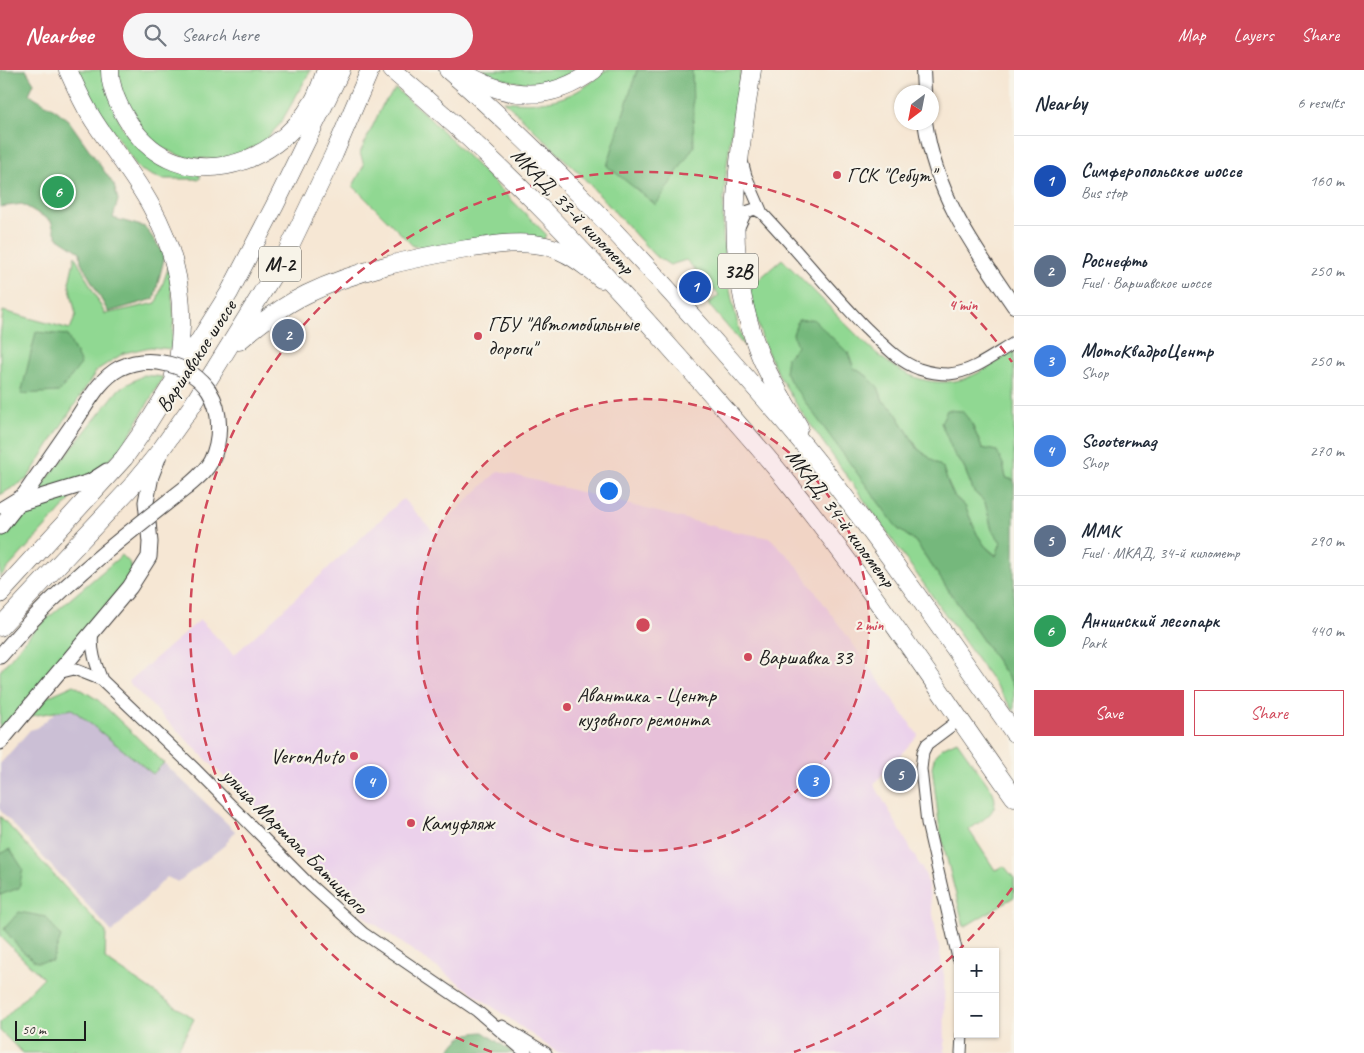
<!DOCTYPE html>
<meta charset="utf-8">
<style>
body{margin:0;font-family:Caveat,sans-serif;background:#f6f6f7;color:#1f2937}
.controls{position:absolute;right:15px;bottom:15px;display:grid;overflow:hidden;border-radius:0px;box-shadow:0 1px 4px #0004}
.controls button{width:45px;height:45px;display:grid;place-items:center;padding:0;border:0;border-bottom:1px solid #e0e1e3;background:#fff;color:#1f2937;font:25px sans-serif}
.compass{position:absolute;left:894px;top:15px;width:45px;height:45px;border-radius:50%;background:#fff;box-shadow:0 1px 4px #0004;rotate:212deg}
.scale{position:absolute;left:15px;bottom:12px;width:71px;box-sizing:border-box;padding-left:5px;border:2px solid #1c1c1c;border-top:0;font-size:14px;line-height:18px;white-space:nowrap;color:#1c1c1c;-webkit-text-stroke:4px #f7f3e8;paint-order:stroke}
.you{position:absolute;left:608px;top:420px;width:18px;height:18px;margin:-12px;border:4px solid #fff;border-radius:50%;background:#1a73e8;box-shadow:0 0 0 8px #1a73e833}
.badge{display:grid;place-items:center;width:32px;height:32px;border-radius:50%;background:#d1495b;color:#fff;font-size:16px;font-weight:700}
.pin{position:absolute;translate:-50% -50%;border:2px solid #fff;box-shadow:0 1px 5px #0006}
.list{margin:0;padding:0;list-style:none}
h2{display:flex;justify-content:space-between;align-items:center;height:65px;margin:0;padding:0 20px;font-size:21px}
h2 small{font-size:16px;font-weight:400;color:#747a83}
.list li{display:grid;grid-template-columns:32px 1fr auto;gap:15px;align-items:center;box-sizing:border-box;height:90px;padding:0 20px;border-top:1px solid #e0e1e3}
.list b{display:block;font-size:19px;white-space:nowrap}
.list p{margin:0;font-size:16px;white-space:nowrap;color:#747a83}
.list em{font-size:16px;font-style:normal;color:#747a83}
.actions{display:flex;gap:10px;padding:15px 20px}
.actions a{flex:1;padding:11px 0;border:1px solid #d1495b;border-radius:0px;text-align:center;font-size:18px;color:#d1495b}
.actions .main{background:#d1495b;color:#fff}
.icon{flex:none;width:28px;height:28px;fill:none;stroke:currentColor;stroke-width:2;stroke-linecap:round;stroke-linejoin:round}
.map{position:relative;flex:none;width:1014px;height:983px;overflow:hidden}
header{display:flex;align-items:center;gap:30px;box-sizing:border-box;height:70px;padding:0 25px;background:#d1495b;color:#fff}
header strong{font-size:24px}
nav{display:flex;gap:28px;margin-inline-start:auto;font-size:18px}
.search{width:350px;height:45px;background:#f6f6f7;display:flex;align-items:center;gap:12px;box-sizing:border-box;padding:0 18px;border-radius:28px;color:#747a83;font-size:19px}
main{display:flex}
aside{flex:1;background:#fff}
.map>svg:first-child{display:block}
.built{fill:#ebd1eb}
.industrial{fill:#cbbfd5}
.green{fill:#90d892;stroke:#567a57}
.forest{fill:#74b87c;stroke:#486a4c}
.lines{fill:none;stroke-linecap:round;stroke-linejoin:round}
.minor-casing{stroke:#3d3a38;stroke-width:13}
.tertiary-casing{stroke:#3d3a38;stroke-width:16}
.secondary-casing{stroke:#3d3a38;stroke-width:17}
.primary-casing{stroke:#3d3a38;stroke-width:19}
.trunk-casing{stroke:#3d3a38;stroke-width:19}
.minor{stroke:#fff;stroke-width:11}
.tertiary{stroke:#fff;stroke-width:14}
.secondary{stroke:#fff;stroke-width:15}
.primary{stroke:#fff;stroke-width:18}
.trunk{stroke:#fff;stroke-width:18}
.secondary-bridge-casing{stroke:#3d3a38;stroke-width:17;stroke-linecap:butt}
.secondary-bridge{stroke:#fff;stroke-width:15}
.ring{fill:none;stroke:#d1495b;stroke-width:2.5;stroke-dasharray:9 6}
.poi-dot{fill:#d1495b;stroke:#f7f3e8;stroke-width:2}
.labels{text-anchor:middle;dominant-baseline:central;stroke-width:4.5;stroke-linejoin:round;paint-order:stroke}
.shield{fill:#f7f3e8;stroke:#5e5c59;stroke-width:1}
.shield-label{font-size:20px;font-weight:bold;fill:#1c1c1c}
.poi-label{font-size:21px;fill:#1c1c1c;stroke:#f7f3e8;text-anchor:start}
.street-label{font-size:21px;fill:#1c1c1c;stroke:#f7f3e8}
.centre{fill:#d1495b;stroke:#f7f3e8;stroke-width:2.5}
.ring-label{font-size:15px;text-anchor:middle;font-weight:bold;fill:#d1495b;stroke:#f7f3e8;stroke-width:4.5;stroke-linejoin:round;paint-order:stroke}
</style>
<header>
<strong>Nearbee</strong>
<div class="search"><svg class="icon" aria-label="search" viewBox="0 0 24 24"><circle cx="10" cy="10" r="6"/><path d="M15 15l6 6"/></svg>Search here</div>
<nav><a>Map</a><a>Layers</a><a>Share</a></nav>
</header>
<main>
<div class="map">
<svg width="1014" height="983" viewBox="0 0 1014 983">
<rect width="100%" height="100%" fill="#f7f3e8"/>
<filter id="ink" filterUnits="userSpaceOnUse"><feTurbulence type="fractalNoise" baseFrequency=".02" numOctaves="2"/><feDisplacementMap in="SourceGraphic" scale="10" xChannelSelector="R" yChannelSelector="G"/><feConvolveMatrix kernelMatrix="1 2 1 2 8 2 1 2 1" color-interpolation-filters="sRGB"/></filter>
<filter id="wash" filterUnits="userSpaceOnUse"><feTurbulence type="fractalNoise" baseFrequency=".0096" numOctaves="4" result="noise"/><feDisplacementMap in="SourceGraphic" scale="20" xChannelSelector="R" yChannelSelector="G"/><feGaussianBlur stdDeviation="1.12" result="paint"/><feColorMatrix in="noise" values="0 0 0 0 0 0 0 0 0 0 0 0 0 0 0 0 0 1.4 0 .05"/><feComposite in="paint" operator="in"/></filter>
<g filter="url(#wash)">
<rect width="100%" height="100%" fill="#f6e7d4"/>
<path class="built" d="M498,401L732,461L770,468L794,492L918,665L874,714L926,806L944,905L945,983H558L368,849L128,612L200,550L234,585L403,429L434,462Z"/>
<path class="industrial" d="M72,639L153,704L164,693L235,761L225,775L178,812L167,807L112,862L0,740V694L30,660L37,658L57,641Z"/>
<path class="green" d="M77,0H102C108,16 115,45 123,58C140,87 169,99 200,105V109H163L153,106L139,99L108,54L84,14Z
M118,0H311L280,54L261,74L224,90L183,87L162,78L145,63L122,24Z
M482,0H578C572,3 566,7 560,9C534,18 505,12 482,0Z
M606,0H741C734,49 724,99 723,148C722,191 732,235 744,276L708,234L719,225L686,190L670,195L654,185L581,105L504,31C546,36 574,30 606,0Z
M396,19L426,45L546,164L544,169L432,178L413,176L353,116L364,95L360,83L383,34Z
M75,186L105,244L156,233L169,196L174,246L171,279L150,277L124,283L97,300L27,409L0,425V267L3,241L70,259L76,245L69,213Z
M782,189C801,208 820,227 838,246C872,280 908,322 960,310C979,305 998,291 1014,281V410L1006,408L1003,394L982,378L971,352L954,384L963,395L974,422L985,432L992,460L1001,472L997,486L985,476L977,464L965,436L954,426L948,413L943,398L918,379L894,340L883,331L878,317L867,306L854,298L848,282L898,459L915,471L1014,616V641L798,337L780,307L764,275L748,219Z
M144,305L163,307L122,378L97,402L35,424L119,319Z
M67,424L70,430L0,507V465L19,438Z
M122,485L130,493L134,504L0,666V601L35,559Z
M74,615L98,630L164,693L153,704L72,639L31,646L47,627Z
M957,671L993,722C1001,743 982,749 969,760L995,800L1004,796L1014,808V827L964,857L940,761L932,697L935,685L942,678Z
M0,746L106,862L105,889L194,949L176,983H79L76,980L66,983H23L0,961V953L43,908L0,866Z"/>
<path class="forest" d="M0,0H26L34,13L29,24L56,40L69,51L114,115L118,130L113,148L145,157L165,185L154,229L108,242L81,192L80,182L57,167L51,151L22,134L0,137Z
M637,0H692L694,76L656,135L607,96Z
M813,249L848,283L854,298L867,306L878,317L883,331L894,340L918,379L943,398L948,413L954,426L965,436L977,464L985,476L996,486L1001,472L992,460L985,432L974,422L963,395L954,384L941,353L947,340L962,341L971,352L982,378L997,381L1003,394L1006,408L1014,410V616L915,471L898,459L792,314L785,302L787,287L797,277L793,264L798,250Z
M36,262L67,265L81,294L59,322L21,324Z
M10,779L23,799L19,818L0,825V784Z
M19,842L46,847L61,867L52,891L36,892L21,880L4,859Z
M483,962L514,983H448C459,967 464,963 483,962Z"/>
</g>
<g filter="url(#ink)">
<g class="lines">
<g class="minor-casing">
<path id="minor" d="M742,91L746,106L762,143
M739,157L746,142L755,139L762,143C797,180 829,220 865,257C881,272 897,291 919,299C928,302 939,304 949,304C973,302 994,285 1014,273
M0,438L23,424
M93,562C90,579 96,595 102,610
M58,603L74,599L102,610L196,700L310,815L363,863L477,941L526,983
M958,888L927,753L921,699L923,682L927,674L959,650
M502,956L546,983
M961,983L962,964"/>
</g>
<g class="tertiary-casing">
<path id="tertiary" d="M923,0L924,22
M925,52C936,126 973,176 1014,236"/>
</g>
<g class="secondary-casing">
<path id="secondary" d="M18,434L90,412L107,401
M0,457L18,434L74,353
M0,586L30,552
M0,672L130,517L149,487L150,472L146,432L151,406L158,388"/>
</g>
<g class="primary-casing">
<path id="primary" d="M68,0C77,20 86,40 98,57C116,84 136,108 151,136C171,172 183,215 181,256C180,272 180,290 174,305
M460,0C505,30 550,33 594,0
M239,271C260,253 282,236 307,224C357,200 413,188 467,179C493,175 520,170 546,176C567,181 585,195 601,209
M0,524L124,388L143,361L229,223L275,135L341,0
M0,557L131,417L160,381L192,336L286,184L334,84L370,0"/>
</g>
<g class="trunk-casing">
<path id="trunk" d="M110,0C110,19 121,41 131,56C180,127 275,98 313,32C319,22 322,10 326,0
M392,0C495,86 586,182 675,283C714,327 755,371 792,418C871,517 941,624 1014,727
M448,0C542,81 625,171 707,263C745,307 785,350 821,396C889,483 951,573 1014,663
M752,0C737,99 721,183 758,280C768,307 785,332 799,357"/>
</g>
<use href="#minor" class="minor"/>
<use href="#tertiary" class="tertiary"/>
<use href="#secondary" class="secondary"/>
<use href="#primary" class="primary"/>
<use href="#trunk" class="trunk"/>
<g class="secondary-bridge-casing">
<path id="secondary-bridge" d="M30,552C79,501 133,459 188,416C197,408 206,401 211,391C221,371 222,341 209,321C191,294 149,284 120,298C99,309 87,334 74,353"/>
</g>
<use href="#secondary-bridge" class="secondary-bridge"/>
</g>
</g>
<circle cx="643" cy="555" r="226" fill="#d1495b" fill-opacity=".12"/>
<g class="ring">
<circle cx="643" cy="555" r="226"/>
<path d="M1012 818A453 453 0 0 1 794 982M492 982A453 453 0 1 1 1012 292"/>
</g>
<g class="poi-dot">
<circle cx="837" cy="105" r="5"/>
<circle cx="478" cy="266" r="5"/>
<circle cx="748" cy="587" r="5"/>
<circle cx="567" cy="637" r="5"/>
<circle cx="354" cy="686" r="5"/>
<circle cx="411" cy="753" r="5"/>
</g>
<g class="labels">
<g class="shield">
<rect x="259" y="176.5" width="42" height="35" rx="4"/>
<rect x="718" y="183.5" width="40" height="35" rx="4"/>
</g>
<g class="shield-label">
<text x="280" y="194">М-2</text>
<text x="738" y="201">32B</text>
</g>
<g class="poi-label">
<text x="847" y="105">ГСК "Себут"</text>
<text x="488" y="254">ГБУ "Автомобильные<tspan x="488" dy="24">дороги"</tspan></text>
<text x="758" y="587">Варшавка 33</text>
<text x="577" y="625">Авантика - Центр<tspan x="577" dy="24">кузовного ремонта</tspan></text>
<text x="344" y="686" text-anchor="end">VeronAuto</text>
<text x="421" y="753">Камуфляж</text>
</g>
<g class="street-label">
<text transform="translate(573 141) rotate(46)">МКАД, 33-й километр</text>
<text transform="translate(196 286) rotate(-57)">Варшавское шоссе</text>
<text transform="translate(841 448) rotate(53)">МКАД, 34-й километр</text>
<text transform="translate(295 771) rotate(45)">улица Маршала Батицкого</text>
</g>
</g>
<circle cx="643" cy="555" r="8" class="centre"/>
<g class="ring-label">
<text x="963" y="240">4 min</text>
<text x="869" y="560">2 min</text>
</g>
</svg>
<div class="controls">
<button>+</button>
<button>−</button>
</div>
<svg class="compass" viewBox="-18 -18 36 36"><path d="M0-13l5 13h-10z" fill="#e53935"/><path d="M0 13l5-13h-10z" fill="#747a83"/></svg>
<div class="scale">50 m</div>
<div class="you"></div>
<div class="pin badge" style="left:695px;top:217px;background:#1a4fb4">1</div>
<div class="pin badge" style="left:288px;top:265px;background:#5c6f8a">2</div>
<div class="pin badge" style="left:814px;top:711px;background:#3f7fe0">3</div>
<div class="pin badge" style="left:371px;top:712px;background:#3f7fe0">4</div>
<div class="pin badge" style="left:900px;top:705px;background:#5c6f8a">5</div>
<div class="pin badge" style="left:58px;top:122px;background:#2e9e5b">6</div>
</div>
<aside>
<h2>Nearby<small>6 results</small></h2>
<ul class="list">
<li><span class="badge" style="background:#1a4fb4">1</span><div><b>Симферопольское шоссе</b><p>Bus stop</p></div><em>160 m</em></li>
<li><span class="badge" style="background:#5c6f8a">2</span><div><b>Роснефть</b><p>Fuel · Варшавское шоссе</p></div><em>250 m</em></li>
<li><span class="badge" style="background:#3f7fe0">3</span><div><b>МотоКвадроЦентр</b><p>Shop</p></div><em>250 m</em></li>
<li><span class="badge" style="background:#3f7fe0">4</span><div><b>Scootermag</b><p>Shop</p></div><em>270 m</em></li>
<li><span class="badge" style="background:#5c6f8a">5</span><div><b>ММК</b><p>Fuel · МКАД, 34-й километр</p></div><em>290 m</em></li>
<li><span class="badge" style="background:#2e9e5b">6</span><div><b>Аннинский лесопарк</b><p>Park</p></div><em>440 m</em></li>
</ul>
<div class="actions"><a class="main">Save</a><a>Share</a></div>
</aside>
</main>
